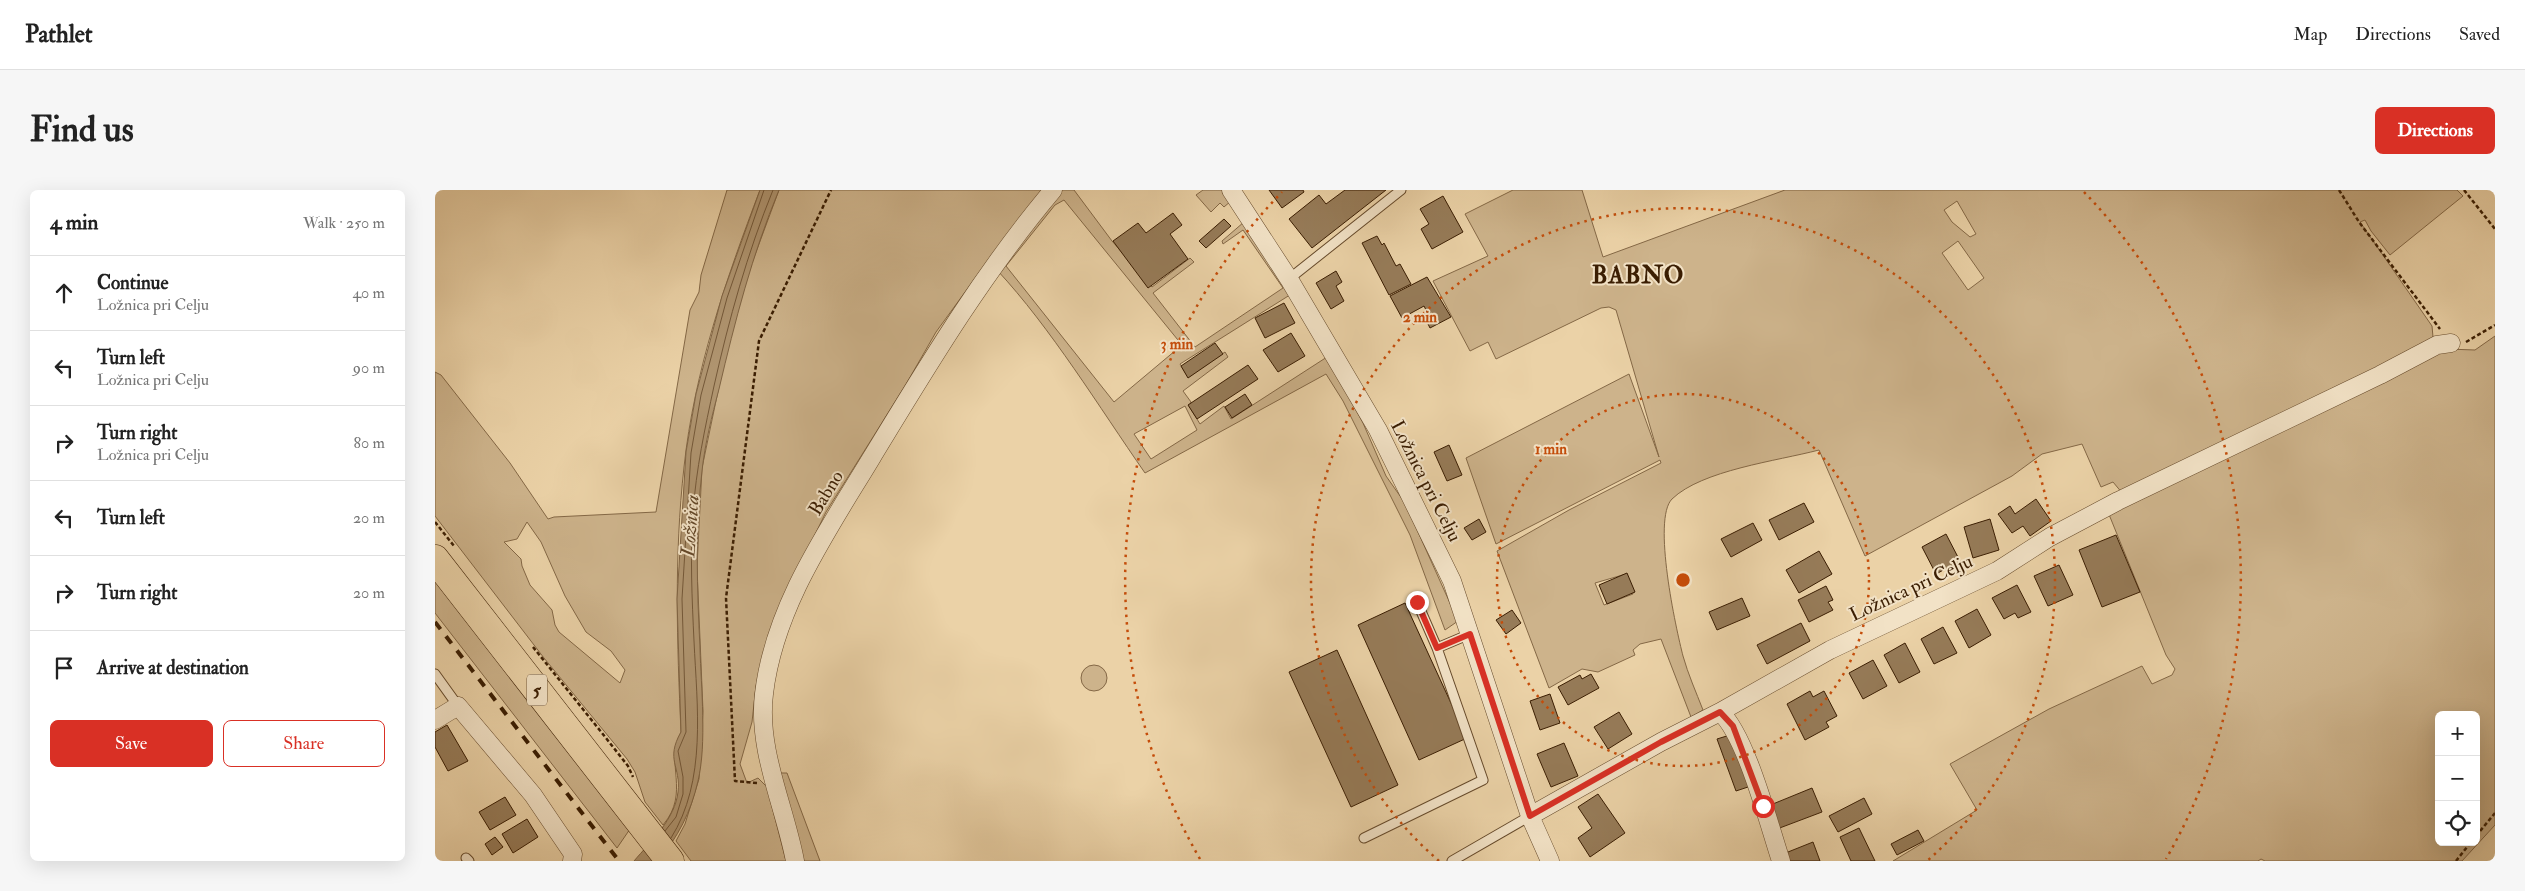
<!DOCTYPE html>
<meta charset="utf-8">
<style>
body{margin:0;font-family:"IM FELL Double Pica",serif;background:#f6f6f6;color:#222}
.controls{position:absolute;right:15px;bottom:15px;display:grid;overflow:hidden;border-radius:8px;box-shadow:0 5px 20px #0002}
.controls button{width:45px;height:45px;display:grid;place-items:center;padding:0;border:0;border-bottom:1px solid #e0e0e0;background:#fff;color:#222;font:25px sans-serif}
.stop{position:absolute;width:15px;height:15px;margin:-11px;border:4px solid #d93025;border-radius:50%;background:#fff}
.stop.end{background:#d93025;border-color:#fff;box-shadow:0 1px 5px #0008}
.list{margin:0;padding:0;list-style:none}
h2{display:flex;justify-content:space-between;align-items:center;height:65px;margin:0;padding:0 20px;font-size:21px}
h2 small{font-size:16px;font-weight:400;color:#767676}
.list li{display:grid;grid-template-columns:32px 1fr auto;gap:15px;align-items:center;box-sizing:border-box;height:75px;padding:0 20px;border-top:1px solid #e0e0e0}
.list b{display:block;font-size:19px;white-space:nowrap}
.list p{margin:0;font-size:16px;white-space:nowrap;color:#767676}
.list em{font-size:16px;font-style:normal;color:#767676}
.actions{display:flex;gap:10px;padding:15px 20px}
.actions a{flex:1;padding:11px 0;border:1px solid #d93025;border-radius:8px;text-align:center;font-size:18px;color:#d93025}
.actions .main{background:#d93025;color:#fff}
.icon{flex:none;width:28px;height:28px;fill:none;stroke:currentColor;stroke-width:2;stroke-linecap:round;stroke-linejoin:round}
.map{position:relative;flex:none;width:2060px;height:671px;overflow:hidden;border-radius:8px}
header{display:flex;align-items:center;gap:30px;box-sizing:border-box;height:70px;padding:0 25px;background:#fff;border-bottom:1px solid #e0e0e0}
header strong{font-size:24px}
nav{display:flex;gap:28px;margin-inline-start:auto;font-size:18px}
.intro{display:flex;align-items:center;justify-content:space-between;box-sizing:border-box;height:120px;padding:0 30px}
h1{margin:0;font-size:35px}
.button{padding:12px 22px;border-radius:8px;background:#d93025;color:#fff;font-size:18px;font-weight:700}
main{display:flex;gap:30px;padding:0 30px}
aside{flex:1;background:#fff;border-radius:8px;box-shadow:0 5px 20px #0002}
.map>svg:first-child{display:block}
.green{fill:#cdb38b;stroke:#846846;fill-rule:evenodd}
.water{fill:#af946f;stroke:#806443}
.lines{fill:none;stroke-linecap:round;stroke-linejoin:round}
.shore{stroke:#745838;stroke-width:1}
.building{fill:#967b58;stroke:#3a1d02}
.service-casing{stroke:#664a2b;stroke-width:11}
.minor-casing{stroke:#664a2b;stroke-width:19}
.primary-casing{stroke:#3a1d02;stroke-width:29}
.path{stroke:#3a1d02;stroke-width:2.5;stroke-dasharray:4 2.5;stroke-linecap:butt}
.service{stroke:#f2e2c6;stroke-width:9}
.minor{stroke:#f2e2c6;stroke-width:18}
.primary{stroke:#ebd2a7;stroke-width:28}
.rail{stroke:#3a1d02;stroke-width:4;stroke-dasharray:9 9;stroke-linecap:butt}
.route{stroke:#d93025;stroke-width:6}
.ring{fill:none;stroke:#c54d0a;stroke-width:2.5;stroke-dasharray:2.5 5}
.labels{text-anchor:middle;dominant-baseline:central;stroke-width:4;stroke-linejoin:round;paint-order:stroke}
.shield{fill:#f2e2c6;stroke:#71583d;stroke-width:1}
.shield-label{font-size:18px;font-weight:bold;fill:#3a1d02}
.street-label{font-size:19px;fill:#3a1d02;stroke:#f2e2c6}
.water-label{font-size:20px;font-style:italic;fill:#634728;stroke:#f2e2c6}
.district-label{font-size:24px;font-weight:bold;letter-spacing:1px;fill:#3a1d02;stroke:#f2e2c6}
.centre{fill:#c54d0a;stroke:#f2e2c6;stroke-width:2.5}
.ring-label{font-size:15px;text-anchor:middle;font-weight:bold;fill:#c54d0a;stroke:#f2e2c6;stroke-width:4;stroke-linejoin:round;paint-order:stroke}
</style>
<header>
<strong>Pathlet</strong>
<nav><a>Map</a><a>Directions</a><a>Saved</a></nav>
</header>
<div class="intro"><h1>Find us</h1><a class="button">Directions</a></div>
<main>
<aside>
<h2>4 min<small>Walk · 250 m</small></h2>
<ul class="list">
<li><svg class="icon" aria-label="ahead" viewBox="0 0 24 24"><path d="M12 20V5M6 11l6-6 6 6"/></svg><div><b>Continue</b><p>Ložnica pri Celju</p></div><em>40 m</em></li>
<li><svg class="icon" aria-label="left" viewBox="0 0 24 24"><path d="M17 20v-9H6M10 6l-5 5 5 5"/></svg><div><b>Turn left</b><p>Ložnica pri Celju</p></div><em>90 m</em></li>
<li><svg class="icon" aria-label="right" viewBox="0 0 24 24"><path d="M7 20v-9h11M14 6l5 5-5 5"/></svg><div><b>Turn right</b><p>Ložnica pri Celju</p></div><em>80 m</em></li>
<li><svg class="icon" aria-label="left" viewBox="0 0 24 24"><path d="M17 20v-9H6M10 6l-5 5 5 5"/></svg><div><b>Turn left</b></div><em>20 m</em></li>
<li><svg class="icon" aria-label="right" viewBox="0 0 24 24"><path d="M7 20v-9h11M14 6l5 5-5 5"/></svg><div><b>Turn right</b></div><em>20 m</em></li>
<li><svg class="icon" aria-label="arrive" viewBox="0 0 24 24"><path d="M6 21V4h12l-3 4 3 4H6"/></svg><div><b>Arrive at destination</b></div></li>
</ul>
<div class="actions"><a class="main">Save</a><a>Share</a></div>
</aside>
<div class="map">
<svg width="2060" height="671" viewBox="0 0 2060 671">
<rect width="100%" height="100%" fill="#ebd2a7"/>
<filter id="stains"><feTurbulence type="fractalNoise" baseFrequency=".004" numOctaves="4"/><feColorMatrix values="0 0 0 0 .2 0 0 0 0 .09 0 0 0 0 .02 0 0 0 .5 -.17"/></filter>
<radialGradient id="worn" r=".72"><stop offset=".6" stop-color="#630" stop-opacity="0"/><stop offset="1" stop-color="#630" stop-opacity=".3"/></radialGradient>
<path class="green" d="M292,0H325C291,89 259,182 249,277C239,367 242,453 246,542C229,573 256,602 228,635L210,612L200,582L192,569L109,468L0,326V182L6,185L75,273L113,329L119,327L221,322L255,120L264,102L266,85ZM92,332L106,352L130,406L151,442L176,461L190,480L185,493L124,442L120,435L117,420L95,395L87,376L86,369L69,352L82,349Z
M344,0H608L565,54L501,142L470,196L391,322L349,408L331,454L321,496L317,532L305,574L312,593L323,588L332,597L351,671H256L241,651L250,634L264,589L268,521L262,377L267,278L292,158L314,81Z
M625,0H639L677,51L717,97L755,68L759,72L718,103L760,157L848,98L808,40L788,54L787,51L809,32L858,103L745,174L753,187L790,162L793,167L748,201L756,212L754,216L765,234L789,216L796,229L892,167L928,233L951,286L970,313L1023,431L1010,440L975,345L908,211L891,184L710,283C664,217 616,138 562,80ZM629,10L747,155L679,212L571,76L620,15ZM750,216L762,240L716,269L699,244Z
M768,0H787L796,11L789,17L785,13L776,22L761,5Z
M1078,0H1147L1168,67L1350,0H2022L2028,6L1955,65L1936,41L1930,30L1925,32L1997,136L1998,147L1992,156L1688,304L1678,292L1666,297L1647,254L1607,264L1577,286L1430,366L1384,260C1342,271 1267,280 1237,309C1217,329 1241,439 1248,466C1253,484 1261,502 1268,520L1256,527L1226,449L1205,454L1198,460L1200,465L1163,482L1147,479L1114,498L1062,361L1134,320L1226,273L1225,270L1061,354L1031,268L1194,184L1224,267L1181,120L1174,117L1166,118L1061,169L1053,152L1035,161L998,91L1053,66L1030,24ZM1522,11L1541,44L1535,47L1517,32L1509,20ZM1523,51L1549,88L1533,100L1507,63ZM1191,384L1198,404L1169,415L1160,393Z
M2060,146V635L2027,671H1830L1826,669L1823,671H1458L1542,620L1515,574L1614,519L1707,476L1717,494L1737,485L1740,479L1731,465L1673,322L2012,159L2040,160ZM2004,525H2041V652H2004Z
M0,387L195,639L182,658L0,423Z
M646 488a13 13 0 1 1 26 0a13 13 0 1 1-26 0Z
M345,583H352L385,671H368Z"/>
<path class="water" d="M325,0H344C317,65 300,131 284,199C277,226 270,253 267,281C260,340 262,399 265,458C266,498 272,553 263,591C256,622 243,647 223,671H199C216,651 240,629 243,602C246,576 230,570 246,542L242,409L251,262L261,204L287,106Z"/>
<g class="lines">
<path class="shore" d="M230,641L241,627L248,604V587L243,561L251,542L247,409L256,263L266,205L292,108L329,0
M236,648C272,591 262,516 259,451C257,409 255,365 258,323C261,279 270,238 279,196C294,129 312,64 338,0"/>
</g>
<path class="building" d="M834,0H868L869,2L847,18Z
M910,0H951L877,58L854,29L884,5L891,14Z
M1008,6L1028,42L997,59L986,39L994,34L985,19Z
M738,23L747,35L735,44L753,69L713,98L678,51L703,33L711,43Z
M789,29L796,36L771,58L764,51Z
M942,46L947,55L949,53L961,76L965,74L976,94L954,105L927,53Z
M901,81L907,92L901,96L909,111L896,119L881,93Z
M992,87L1016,127L995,138L989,126L993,124L989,116L967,128L955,106Z
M849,113L860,133L830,148L820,128Z
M856,143L870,166L843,182L828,160Z
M780,153L788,164L753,188L746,176Z
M813,175L823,189L762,229L753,215Z
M810,204L817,215L797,228L790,217Z
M1014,255L1027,285L1012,291L999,262Z
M1601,309L1616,331L1595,346L1588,336L1577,343L1563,324L1575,316L1580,324Z
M1369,313L1379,332L1344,350L1334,330Z
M1044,329L1051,342L1037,350L1029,338Z
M1555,329L1564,360L1538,368L1529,337Z
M1318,333L1327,350L1296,367L1286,349Z
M1511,344L1525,371L1501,384L1487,357Z
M1681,345L1705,402L1667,417L1644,360Z
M1384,361L1397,384L1364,403L1351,380Z
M1624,375L1638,405L1613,416L1599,386Z
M1192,383L1200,402L1172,414L1164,395Z
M1582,395L1596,422L1583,428L1580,423L1569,429L1557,408Z
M1391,396L1398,410L1393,412L1398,420L1374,432L1363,410Z
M1307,408L1315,426L1282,440L1274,422Z
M970,413L1032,548L984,570L923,435Z
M1542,419L1556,445L1534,458L1520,431Z
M1077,420L1086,433L1071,444L1061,430Z
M1366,433L1375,451L1332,474L1322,455Z
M1508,437L1522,463L1499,474L1486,449Z
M1470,453L1485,482L1464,493L1449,465Z
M902,460L963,595L916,617L854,482Z
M1438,470L1452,496L1428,509L1414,483Z
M1156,484L1164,498L1133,515L1123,497L1145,485L1147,489Z
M1375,501L1378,507L1389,501L1402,526L1391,532L1394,537L1370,550L1352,514Z
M1115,504L1125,533L1105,540L1095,511Z
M1184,522L1197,544L1173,559L1159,537Z
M12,535L33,571L13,581L0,557V542Z
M1295,545L1319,595L1301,601L1282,549Z
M1129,553L1143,586L1116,597L1102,564Z
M1377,598L1387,622L1342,639L1333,616Z
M1163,604L1190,643L1155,667L1143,648L1157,638L1143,617Z
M70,607L81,625L55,640L44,622Z
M1429,608L1437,624L1403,642L1394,626Z
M92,629L103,647L78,663L67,644Z
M1424,638L1440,671H1416L1405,647Z
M1483,640L1489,651L1462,665L1456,654Z
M60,647L68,657L57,665L50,654Z
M1378,652L1385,671H1350L1348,664Z"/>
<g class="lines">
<g class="service-casing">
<path id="service" d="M854,89L966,0
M982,412L1002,458
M0,484L23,516
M929,648L1048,590L1002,458L1035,444
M31,668L34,671
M1017,671L1095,626"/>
</g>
<g class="minor-casing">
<path id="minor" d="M796,0L854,89L943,240L1017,391L1095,626L1115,671
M1285,522L1395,460L1562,381L1615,347L1683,311L1945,185L2002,155L2016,153
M0,530L23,516L98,605L138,664L137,671
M1095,626L1226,552L1285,522C1311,545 1334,635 1346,671
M360,671C350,617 322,560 329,504C339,417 393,340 437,267C493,175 548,83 618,0"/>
</g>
<g class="primary-casing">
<path id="primary" d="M0,369L235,671"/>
</g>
<path class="path" d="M1904,0L1924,32L2005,139
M2029,0L2060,39
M2031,152L2060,135
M0,332L19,356
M98,457L167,543L193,576L198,587
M322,593L300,591L291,408L324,151L396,0
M2041,646L2060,623
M2021,671L2036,652"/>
<use href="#service" class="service"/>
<use href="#minor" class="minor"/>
<use href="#primary" class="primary"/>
<path class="rail" d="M0,432L184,671"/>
</g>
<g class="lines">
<path class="route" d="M982,412L1002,458L1035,444L1095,626L1226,552L1285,522L1298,536L1328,616"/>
</g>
<g class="ring">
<circle cx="1248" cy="390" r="186"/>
<path d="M1004 671A372 372 0 1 1 1492 671"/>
<path d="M765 669A558 558 0 0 1 847 2M1649 2A558 558 0 0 1 1731 669"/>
</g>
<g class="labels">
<rect class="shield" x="92" y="484.5" width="20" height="31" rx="4"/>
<g class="shield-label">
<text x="102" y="500">5</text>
</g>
<g class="street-label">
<text transform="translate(991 291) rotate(63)">Ložnica pri Celju</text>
<text transform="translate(391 303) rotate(-59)">Babno</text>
<text transform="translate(1476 398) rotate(-25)">Ložnica pri Celju</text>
</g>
<g class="water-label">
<text transform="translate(255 336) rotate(-86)">Ložnica</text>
</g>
<g class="district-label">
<text x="1203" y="85">BABNO</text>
</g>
</g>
<circle cx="1248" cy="390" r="8" class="centre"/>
<g class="ring-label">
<text x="985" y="132">2 min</text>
<text x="742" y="159">3 min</text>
<text x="1116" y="264">1 min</text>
</g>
<rect width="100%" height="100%" filter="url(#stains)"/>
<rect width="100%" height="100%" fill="url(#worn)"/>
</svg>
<div class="controls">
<button>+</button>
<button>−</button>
<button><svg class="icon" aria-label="locate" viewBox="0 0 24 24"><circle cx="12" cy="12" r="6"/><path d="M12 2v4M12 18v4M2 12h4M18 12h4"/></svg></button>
</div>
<div class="stop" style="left:1328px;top:616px"></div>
<div class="stop end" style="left:982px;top:412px"></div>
</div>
</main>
